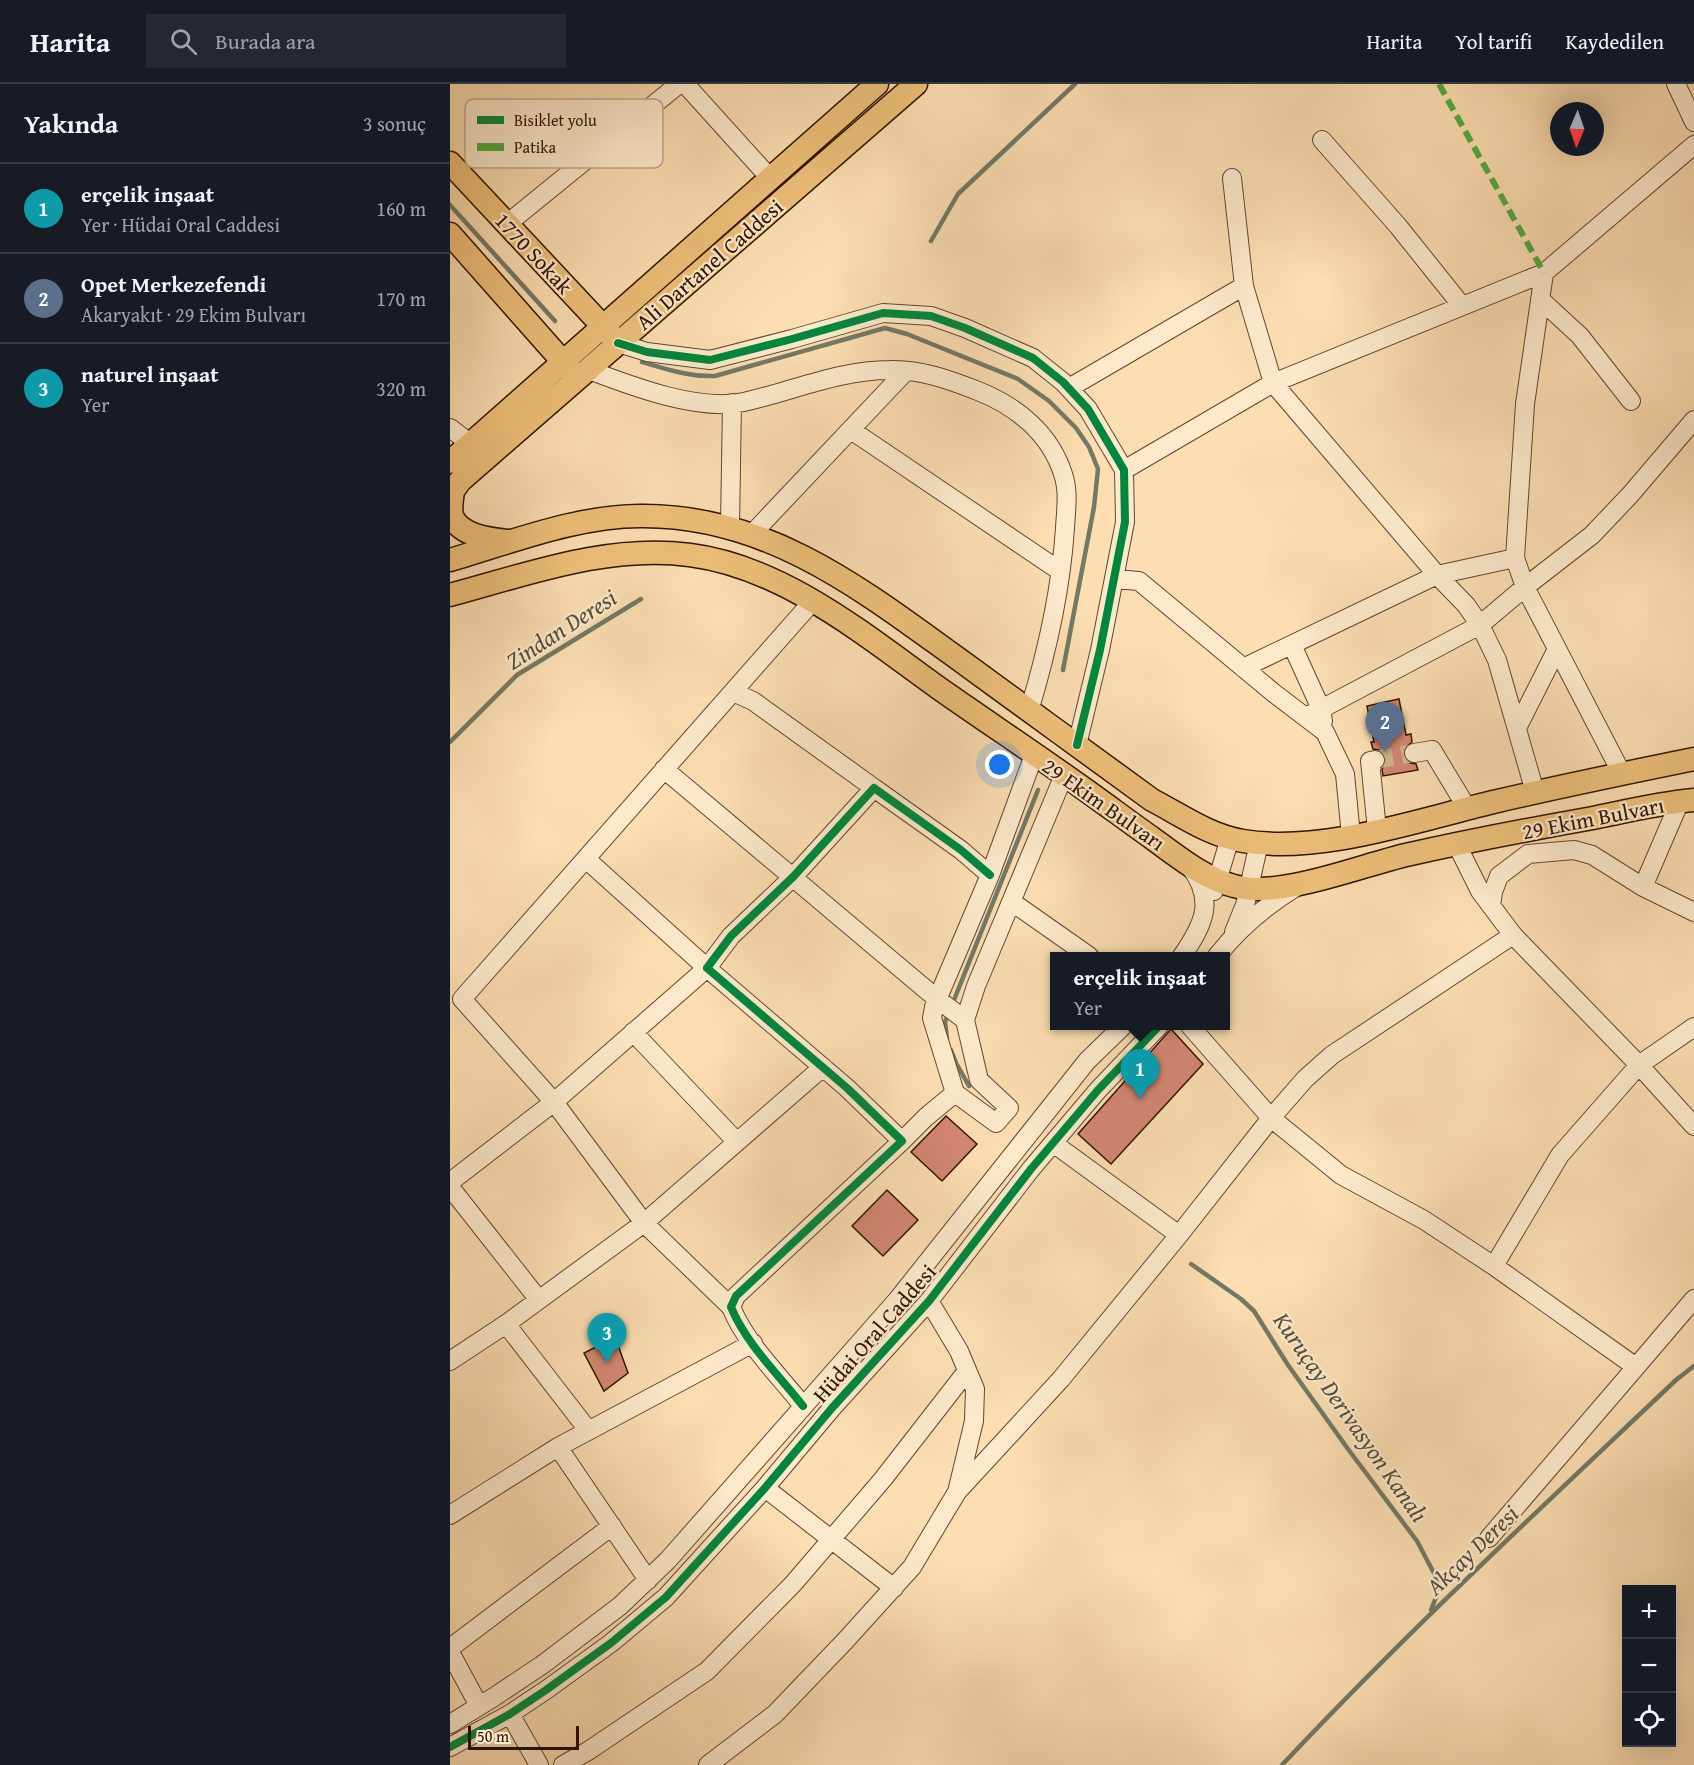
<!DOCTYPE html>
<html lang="tr">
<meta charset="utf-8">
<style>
body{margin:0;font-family:"Gentium Book Plus",serif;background:#242831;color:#f1f3f6}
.controls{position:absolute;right:18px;bottom:18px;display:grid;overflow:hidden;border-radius:0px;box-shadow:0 6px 24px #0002}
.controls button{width:54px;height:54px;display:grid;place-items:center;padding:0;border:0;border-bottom:2px solid #363941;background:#171b24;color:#f1f3f6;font:30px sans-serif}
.compass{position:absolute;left:1100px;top:18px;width:54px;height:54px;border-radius:50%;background:#171b24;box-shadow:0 6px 24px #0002;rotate:182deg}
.scale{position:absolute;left:18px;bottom:15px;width:111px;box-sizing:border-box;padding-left:6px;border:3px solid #301403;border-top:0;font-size:16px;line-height:21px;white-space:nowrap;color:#301403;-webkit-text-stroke:4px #fdeacd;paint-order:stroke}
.you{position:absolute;left:550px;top:681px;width:21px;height:21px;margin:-15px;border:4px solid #fff;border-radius:50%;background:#1a73e8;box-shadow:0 0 0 9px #1a73e833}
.badge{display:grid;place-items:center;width:39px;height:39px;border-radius:50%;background:#c59692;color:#fff;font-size:20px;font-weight:700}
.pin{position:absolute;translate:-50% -50px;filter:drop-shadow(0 2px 3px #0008)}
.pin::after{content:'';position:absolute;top:32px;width:21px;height:18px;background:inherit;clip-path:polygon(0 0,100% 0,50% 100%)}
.popup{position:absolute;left:600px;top:868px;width:180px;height:78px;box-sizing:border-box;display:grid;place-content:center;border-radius:0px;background:#171b24;filter:drop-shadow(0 2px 4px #0005);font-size:20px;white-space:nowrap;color:#9ea1a6}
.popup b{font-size:22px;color:#f1f3f6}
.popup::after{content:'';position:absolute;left:50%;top:100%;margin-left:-12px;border:12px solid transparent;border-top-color:#171b24}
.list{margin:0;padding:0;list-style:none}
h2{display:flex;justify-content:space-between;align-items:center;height:78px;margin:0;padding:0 24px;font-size:26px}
h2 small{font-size:20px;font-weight:400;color:#9ea1a6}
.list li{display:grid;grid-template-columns:39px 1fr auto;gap:18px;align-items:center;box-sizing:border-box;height:90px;padding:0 24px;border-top:2px solid #363941}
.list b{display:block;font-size:22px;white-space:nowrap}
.list p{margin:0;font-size:20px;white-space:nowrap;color:#9ea1a6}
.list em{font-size:20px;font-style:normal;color:#9ea1a6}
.icon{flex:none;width:33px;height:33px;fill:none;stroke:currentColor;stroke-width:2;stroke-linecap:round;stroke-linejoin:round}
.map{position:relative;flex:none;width:1244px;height:1681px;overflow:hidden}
header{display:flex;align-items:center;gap:36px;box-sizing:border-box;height:84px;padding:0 30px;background:#171b24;border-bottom:2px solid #363941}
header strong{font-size:28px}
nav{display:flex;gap:33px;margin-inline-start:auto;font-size:21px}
.search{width:420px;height:54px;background:#242831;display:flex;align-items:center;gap:15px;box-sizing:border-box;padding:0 21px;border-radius:0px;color:#9ea1a6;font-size:22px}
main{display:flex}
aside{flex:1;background:#171b24}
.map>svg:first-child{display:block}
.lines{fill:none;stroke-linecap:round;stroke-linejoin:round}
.stream{stroke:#737967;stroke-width:4.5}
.building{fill:#d48774;stroke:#301403;stroke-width:1.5}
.minor-tunnel{stroke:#d3b68f;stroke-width:18;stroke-dasharray:18 9;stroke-linecap:butt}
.minor-casing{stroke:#63462f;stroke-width:20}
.major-casing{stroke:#301403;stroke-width:25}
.minor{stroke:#fdeacd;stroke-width:18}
.major{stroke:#eebf79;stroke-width:22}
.quiet{stroke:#54a840;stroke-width:6;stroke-dasharray:12 6;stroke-linecap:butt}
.cycleway-casing{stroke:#fdeacd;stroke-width:11}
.cycleway{stroke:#00873e;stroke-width:8}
.labels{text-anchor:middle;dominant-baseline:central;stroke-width:4.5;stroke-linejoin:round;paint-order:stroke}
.street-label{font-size:22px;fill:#301403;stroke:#fdeacd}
.water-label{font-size:24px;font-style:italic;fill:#574f3d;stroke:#fdeacd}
.key{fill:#fdeacd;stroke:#c0aa90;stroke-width:1.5}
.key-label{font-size:16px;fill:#301403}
</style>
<header>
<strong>Harita</strong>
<div class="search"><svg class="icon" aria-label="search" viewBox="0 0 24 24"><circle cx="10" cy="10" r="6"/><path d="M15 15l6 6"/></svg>Burada ara</div>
<nav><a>Harita</a><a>Yol tarifi</a><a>Kaydedilen</a></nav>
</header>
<main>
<aside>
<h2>Yakında<small>3 sonuç</small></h2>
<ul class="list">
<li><span class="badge" style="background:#0f9aa8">1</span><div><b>erçelik inşaat</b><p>Yer · Hüdai Oral Caddesi</p></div><em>160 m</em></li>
<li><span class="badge" style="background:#5c6f8a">2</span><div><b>Opet Merkezefendi</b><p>Akaryakıt · 29 Ekim Bulvarı</p></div><em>170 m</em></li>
<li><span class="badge" style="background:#0f9aa8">3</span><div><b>naturel inşaat</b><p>Yer</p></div><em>320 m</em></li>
</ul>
</aside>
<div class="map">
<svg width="1244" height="1681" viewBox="0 0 1244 1681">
<rect width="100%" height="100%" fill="#fcdeb2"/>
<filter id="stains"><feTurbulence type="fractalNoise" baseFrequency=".00333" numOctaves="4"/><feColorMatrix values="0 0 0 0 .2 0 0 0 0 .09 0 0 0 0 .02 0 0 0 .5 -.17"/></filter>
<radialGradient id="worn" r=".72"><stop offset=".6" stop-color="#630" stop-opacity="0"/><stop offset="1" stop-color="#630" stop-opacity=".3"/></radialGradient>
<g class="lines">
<path class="stream" d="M0,121L105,237
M481,157L508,110L625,0
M192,278C217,285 239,293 265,292L435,244L457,250L568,295L599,317L626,344L639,363L648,385L644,423L613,586
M0,658L67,591L191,515
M502,921L588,706
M497,955L495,938L499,929
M501,966L506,979L519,1002
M741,1180L791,1215L804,1227L838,1281L898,1365L967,1457L986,1493L988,1508L981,1526
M832,1681C958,1547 1093,1422 1226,1296L1244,1282"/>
</g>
<path class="building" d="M949,615L956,651L961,650L962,658L954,665L953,671L960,679L966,680L968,686L933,692L932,685L936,679V673L929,666L923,665L921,658H924L917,622Z
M721,945L753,980L661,1080L628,1050Z
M496,1032L527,1060L492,1097L461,1068Z
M437,1106L468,1136L433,1172L402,1142Z
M165,1253L178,1289L154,1307L134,1269Z"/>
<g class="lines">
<path class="minor-tunnel" d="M925,676L964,669"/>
<g class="minor-casing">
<path id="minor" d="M235,0L320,94
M1226,0L1244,38
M872,56L948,142L1012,222
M782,94L794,202
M57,140L229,0
M1090,215L1130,252L1181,317
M168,259L197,268L260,276L342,255L433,229L481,232L515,244L583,274L613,298L638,325L674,386L675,438L650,566L627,661
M139,286C181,302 249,328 294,318C343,307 389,286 440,286C470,285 500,296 528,307C566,322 600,349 613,390C619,407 616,426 615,444C611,506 597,568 579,627
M619,304L794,202L823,299L987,491L1016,521L1030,541L1047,576L1085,708
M0,344L21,360
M401,346L610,487
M674,386L823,299L1094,189
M280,443L282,319
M302,450L456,287
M665,495L689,497L825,610L875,648L895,690L901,752
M842,561L871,625L873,637
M793,584L987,491L1065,474
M283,608L303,617L424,704
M856,633L1030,541L1075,503L1142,451L1180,411L1244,336
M1067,644L1107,565
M964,669L982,666L1017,724
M925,676L920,677L927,746
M214,685L486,914L515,936
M1172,690L1075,503L1065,474L1075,320L1094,189L1244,61
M1007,761L1030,807L1063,851L1189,981L1244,1042
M136,775L257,884L104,1018L194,1139L281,1223
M1193,803L1230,717
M764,807L780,754
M562,818L639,872
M1041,822L1043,808L1049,792L1078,770L1124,766L1142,771L1193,803L1244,828
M784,848L795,821L809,759
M732,872C754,840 766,816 739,781
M767,872C789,844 815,822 846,803
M740,942L821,1034L891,1091L974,1136L1044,1182L1186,1283L1244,1215
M183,948L286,1057
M505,1009L546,1039L559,1024L529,996L515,936L526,902L614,691
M452,1057L476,1033L505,1009L482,934L484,923L540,791L584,671
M603,1059L729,1151
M0,1098L104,1018L12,915L362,518
M0,1103L89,1216
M1044,1182L1110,1071L1189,981L1244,943
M56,1240L138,1346
M0,1277L56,1240L194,1139L373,983
M353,1322C329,1291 296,1260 281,1223L286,1212L452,1057L397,1004L257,884L281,852L343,793L424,704L511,766L540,791
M108,1363L198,1496
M315,1404L444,1504
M507,1408L611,1295L729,1151L821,1034L855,995L882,971L1063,851
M0,1431L108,1363L303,1259
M1039,1454L1186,1283
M0,1564L162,1442
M0,1568L29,1622
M60,1630L89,1681
M0,1640L44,1613L92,1581L170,1522L218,1476L448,1215L637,977L673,942
M0,1663L60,1630L96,1606L161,1559L216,1513L315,1404L382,1324L479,1217L581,1085L648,1006L709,942
M113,1681L138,1667L257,1587L343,1500L433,1395L517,1287
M258,1681L325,1630L395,1557L462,1483L507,1408L524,1337L525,1305L509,1267L479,1217"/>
</g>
<g class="major-casing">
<path id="major" d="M0,79L161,251
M0,150L122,288
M0,378L427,0
M3,407C2,415 0,424 2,432C10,452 40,455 58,457
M0,411L10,397L466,0
M0,476C62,458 129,431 194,432C323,432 419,511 518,582C579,627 641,671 702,716C731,731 760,752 793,757C869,770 965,737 1039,719C1107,703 1175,689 1244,675
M0,511C78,490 159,460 240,471C334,483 416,552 490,605C537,638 584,669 630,702C654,719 678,737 702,754C727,772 753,794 784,802C829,815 909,782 956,771C1018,757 1081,745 1143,734C1177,727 1210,719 1244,716"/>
</g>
<use href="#minor" class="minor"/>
<use href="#major" class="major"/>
<path class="quiet" d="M989,0L1094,189"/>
<g class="cycleway-casing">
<path id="cycleway" d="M168,259L197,268L260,276L342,255L433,229L481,232L515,244L583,274L613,298L638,325L674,386L675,438L650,566L627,661
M353,1322C329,1291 296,1260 281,1223L286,1212L452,1057L397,1004L257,884L281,852L343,793L424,704L511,766L540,791
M0,1663L60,1630L96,1606L161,1559L216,1513L315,1404L382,1324L479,1217L581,1085L648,1006L709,942"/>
</g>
<use href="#cycleway" class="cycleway"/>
</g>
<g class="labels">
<g class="street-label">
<text transform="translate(84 169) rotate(47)">1770 Sokak</text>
<text transform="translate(259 180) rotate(-41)">Ali Dartanel Caddesi</text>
<text transform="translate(654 720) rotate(35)">29 Ekim Bulvarı</text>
<text transform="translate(1143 734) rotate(-11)">29 Ekim Bulvarı</text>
<text transform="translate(424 1249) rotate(-49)">Hüdai Oral Caddesi</text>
</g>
<g class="water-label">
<text transform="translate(111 545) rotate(-33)">Zindan Deresi</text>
<text transform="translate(901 1333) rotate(55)">Kuruçay Derivasyon Kanalı</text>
<text transform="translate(1022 1466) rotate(-44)">Akçay Deresi</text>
</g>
</g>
<rect x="15" y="15" width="198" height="69" rx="9" class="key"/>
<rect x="27" y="32" width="27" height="8" fill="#00873e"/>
<rect x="27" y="59" width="27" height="8" fill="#54a840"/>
<g class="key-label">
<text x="64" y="42">Bisiklet yolu</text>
<text x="64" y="69">Patika</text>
</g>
<rect width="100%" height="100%" filter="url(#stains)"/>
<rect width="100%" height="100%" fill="url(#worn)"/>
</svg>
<div class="controls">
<button>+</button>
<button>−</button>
<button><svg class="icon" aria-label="locate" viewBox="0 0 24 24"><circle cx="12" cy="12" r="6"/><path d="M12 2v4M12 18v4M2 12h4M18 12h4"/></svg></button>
</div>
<svg class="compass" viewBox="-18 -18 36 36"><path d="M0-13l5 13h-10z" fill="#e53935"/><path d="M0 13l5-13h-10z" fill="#9ea1a6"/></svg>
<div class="scale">50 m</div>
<div class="you"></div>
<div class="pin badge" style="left:690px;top:1015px;background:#0f9aa8">1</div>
<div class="popup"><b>erçelik inşaat</b>Yer</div>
<div class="pin badge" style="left:935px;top:668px;background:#5c6f8a">2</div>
<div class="pin badge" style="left:157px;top:1279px;background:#0f9aa8">3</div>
</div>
</main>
